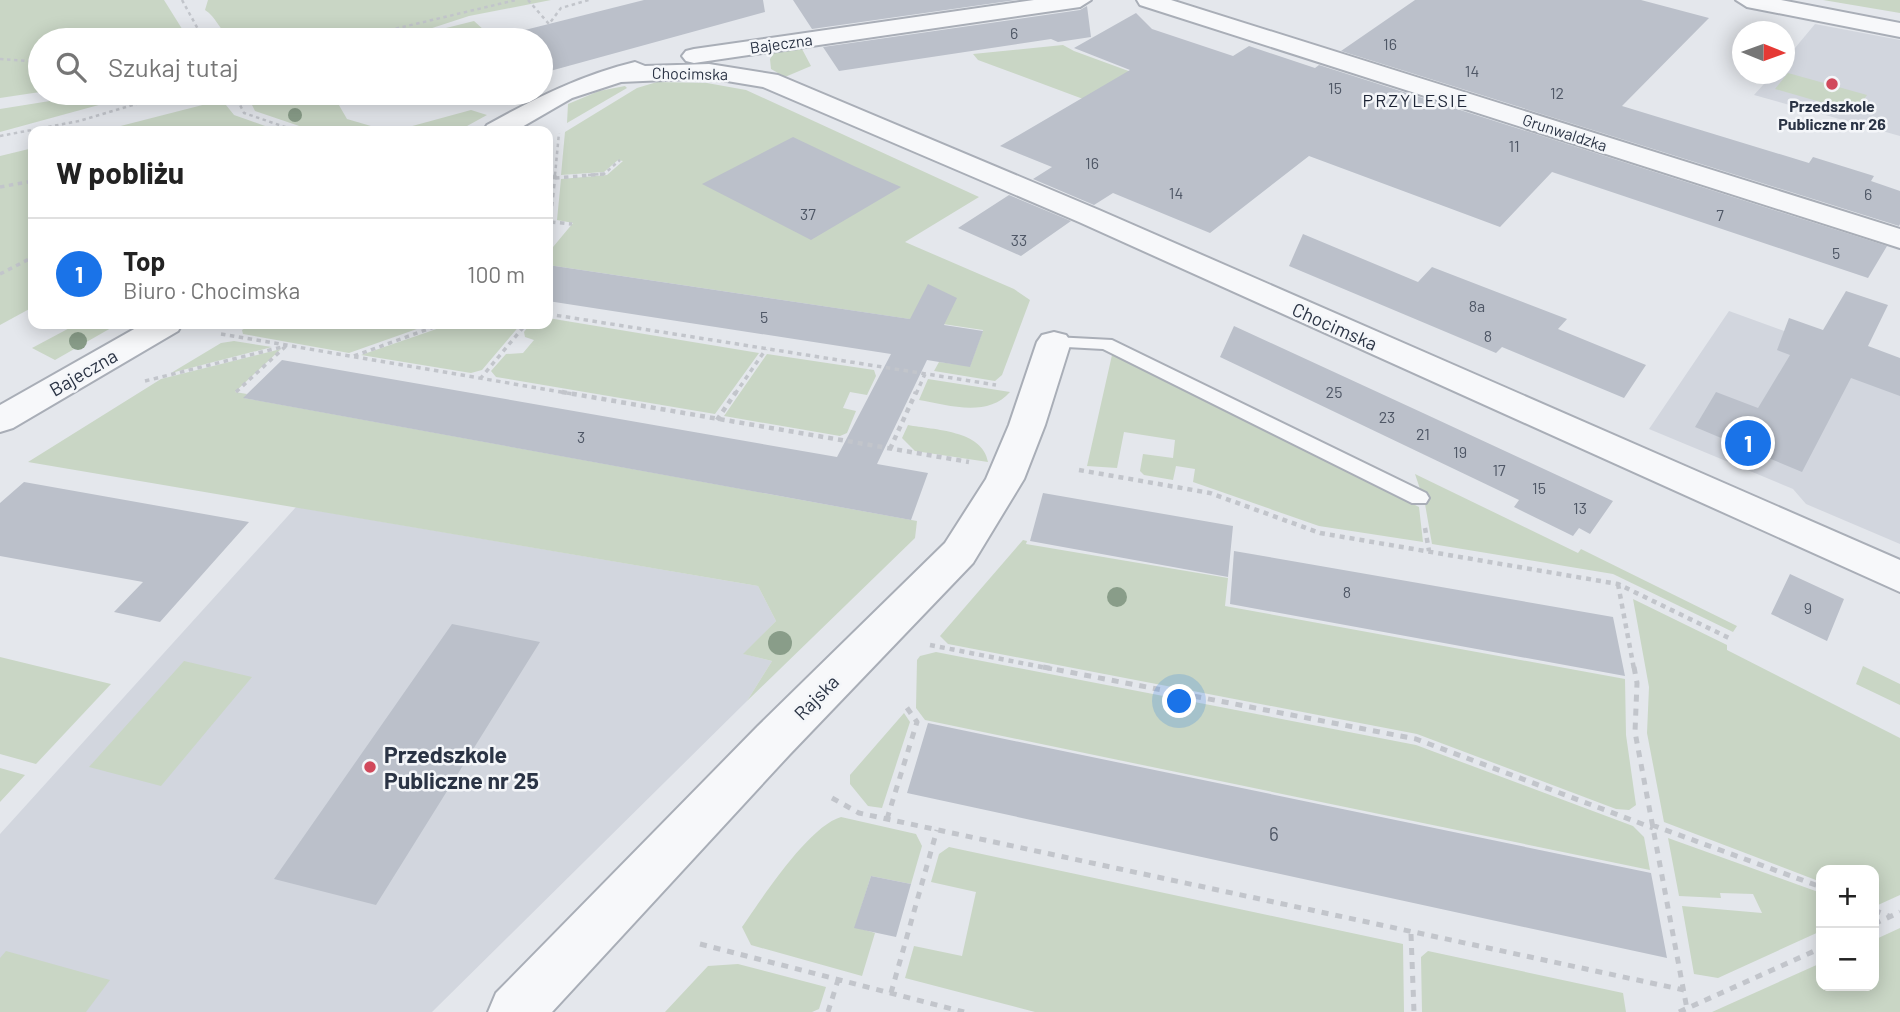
<!DOCTYPE html>
<html lang="pl">
<meta charset="utf-8">
<style>
body{margin:0;font-family:Barlow,sans-serif;background:#f6f6f6;color:#222}
.controls{position:absolute;right:21px;bottom:21px;display:grid;overflow:hidden;border-radius:14px;box-shadow:0 4px 18px #0003}
.controls button{width:63px;height:63px;display:grid;place-items:center;padding:0;border:0;border-bottom:2px solid #e0e0e0;background:#fff;color:#222;font:35px sans-serif}
.compass{position:absolute;left:1732px;top:21px;width:63px;height:63px;border-radius:50%;background:#fff;box-shadow:0 4px 18px #0003;rotate:91deg}
.you{position:absolute;left:1180px;top:702px;width:24px;height:24px;margin:-18px;border:5px solid #fff;border-radius:50%;background:#1a73e8;box-shadow:0 0 0 10px #1a73e833}
.badge{display:grid;place-items:center;width:46px;height:46px;border-radius:50%;background:#1a73e8;color:#fff;font-size:23px;font-weight:700}
.pin{position:absolute;translate:-50% -50%;border:4px solid #fff;box-shadow:0 2px 7px #0006}
.list{margin:0;padding:0;list-style:none}
h2{display:flex;justify-content:space-between;align-items:center;height:91px;margin:0;padding:0 28px;font-size:30px}
h2 small{font-size:23px;font-weight:400;color:#767676}
.list li{display:grid;grid-template-columns:46px 1fr auto;gap:21px;align-items:center;box-sizing:border-box;height:112px;padding:0 28px;border-top:2px solid #e0e0e0}
.list b{display:block;font-size:26px;white-space:nowrap}
.list p{margin:0;font-size:23px;white-space:nowrap;color:#767676}
.list em{font-size:23px;font-style:normal;color:#767676}
.icon{flex:none;width:38px;height:38px;fill:none;stroke:currentColor;stroke-width:2;stroke-linecap:round;stroke-linejoin:round}
.map{position:relative;flex:none;width:1900px;height:1012px;overflow:hidden}
.search{position:absolute;background:#fff;box-shadow:0 4px 18px #0003;left:28px;top:28px;width:525px;height:77px;display:flex;align-items:center;gap:18px;box-sizing:border-box;padding:0 24px;border-radius:38px;color:#767676;font-size:26px}
.panel{position:absolute;background:#fff;box-shadow:0 4px 18px #0003;left:28px;top:126px;width:525px;height:203px;border-radius:14px}
.map>svg:first-child{display:block}
.built{fill:#d2d6de}
.green{fill:#c9d6c5}
.building{fill:#bbc0ca}
.lines{fill:none;stroke-linecap:round;stroke-linejoin:round}
.service-casing{stroke:#a9aeb7;stroke-width:4}
.minor-casing{stroke:#a9aeb7;stroke-width:4}
.path-far3{stroke:#c2c5cb;stroke-width:2.5;stroke-dasharray:3.5 3.5;stroke-linecap:butt}
.path-far2{stroke:#c2c5cb;stroke-width:3.5;stroke-dasharray:4.5 4.5;stroke-linecap:butt}
.path-far1{stroke:#c2c5cb;stroke-width:4.5;stroke-dasharray:5 5;stroke-linecap:butt}
.path{stroke:#c2c5cb;stroke-width:5;stroke-dasharray:7 7;stroke-linecap:butt}
.service{fill:#f7f8fa;fill-rule:evenodd}
.minor{fill:#f7f8fa;fill-rule:evenodd}
.tree{fill:#899d89}
.poi-dot{fill:#d1495b;stroke:#f4f6f9;stroke-width:2.5}
.labels{text-anchor:middle;dominant-baseline:central;stroke-width:5;stroke-linejoin:round;paint-order:stroke}
.number-label{font-size:16px;fill:#4f5766}
.far-street-label{font-size:16px;fill:#2b3445;stroke:#f4f6f9}
.far-poi-label{font-size:16px;font-weight:bold;fill:#2b3445;stroke:#f4f6f9}
.far-neighbourhood-label{font-size:18px;letter-spacing:2px;fill:#1d2536;stroke:#f4f6f9}
.street-label{font-size:19px;fill:#2b3445;stroke:#f4f6f9}
.near-number-label{font-size:19px;fill:#4f5766}
.near-poi-label{font-size:23px;font-weight:bold;fill:#2b3445;stroke:#f4f6f9;text-anchor:start}
</style>
<div class="map">
<svg width="1900" height="1012" viewBox="0 0 1900 1012">
<rect width="100%" height="100%" fill="#e4e7ec"/>
<path class="built" d="M1815,24L1900,40V136L1754,95L1773,74H1784L1785,60Z
M1729,311L1900,373V544L1806,504L1793,489L1649,429Z
M296,507L758,586L776,621L744,654L772,661L747,701L432,1012H0V834Z"/>
<path class="green" d="M0,0H164L189,40H40V92L0,98Z
M208,0H551L469,16L420,32L375,40L229,37C219,29 216,17 205,10Z
M1823,0H1900V13Z
M474,21L495,40H398Z
M1063,45L1074,51L1164,84L1118,112L978,60L973,54Z
M802,49L811,66L785,77L771,69L770,59L774,53Z
M1788,73L1867,95L1855,112L1775,89Z
M657,82L707,83L746,90L979,197L905,242L1014,289L1030,300L1002,375L995,381L934,371L939,362L970,366L983,330L548,265V253L573,223L557,220L561,179L607,175L623,161L618,160L604,172L561,175L565,132L637,88Z
M625,86L627,88L567,123L568,104L599,91Z
M246,93H340L344,98L336,100L347,119L388,131H314L255,111Z
M81,96L103,99L106,103L0,132V109Z
M222,100L234,115L279,131H101Z
M471,110L487,115L458,131H394Z
M33,148V307L0,325V156Z
M548,318L759,353L715,414L496,377L491,371L506,354L523,353L534,340L525,337L524,332L530,324H548Z
M77,324H101L111,328L55,360L32,348Z
M252,324H431L349,353L243,334L242,330Z
M451,324H521L482,370L471,373L361,355Z
M234,341L272,347L171,373L221,343Z
M281,349L235,392L247,394L244,398L917,521L915,538L747,701L772,661L743,654L776,621L758,586L28,462L161,379Z
M767,354L874,370L876,376L867,395L850,392L843,408L856,411L847,433L840,436L724,416Z
M1112,355L1147,369L1419,507L1423,542L1319,526L1193,482L1195,469L1176,466L1173,480L1144,475L1140,471L1143,454L1173,458L1175,440L1124,432L1117,468L1087,466Z
M928,379L1010,392C988,418 947,405 919,400Z
M908,425C934,430 983,430 988,462L915,451L902,438Z
M1415,474L1578,553L1581,549L1737,626L1733,632L1613,574L1432,544L1425,504Z
M1023,540L1027,541L1026,544L1228,578L1225,606L1625,679L1626,735L1636,805L1629,810L1616,809L1417,734L948,644L940,636Z
M1633,599L1727,645V650L1900,738V895L1878,905L1874,903V870H1821V882L1664,822L1647,733L1649,687Z
M936,652L1416,745L1633,826L1644,837L1650,870L925,720L916,708L917,660L920,656Z
M0,657L111,684L36,764L0,754Z
M184,661L252,677L161,786L89,767Z
M1863,666L1900,684V705L1856,684Z
M904,713L910,722L882,808L868,806L850,784V775Z
M0,768L25,775L0,802Z
M841,817L916,834L922,846L911,884L871,876L855,927L875,933L862,976L751,945L742,927C762,898 809,826 841,817Z
M1668,838L1821,893V931L1718,978L1694,974L1682,906L1762,913L1753,894L1720,893L1721,898L1679,896Z
M949,847L1403,944L1404,1012H1035L905,978L914,946L962,956L976,892L931,882L939,854Z
M1900,928V1012H1712L1821,963V986H1874V940Z
M6,951L110,980L86,1012H0V958Z
M1428,951L1623,993L1626,1012H1422L1421,957Z
M738,964L826,987L819,1009L812,1012H665L708,966Z"/>
<path class="building" d="M644,0H763L765,12L550,71H541V40H510L505,35Z
M793,0H1016L812,29Z
M1415,0H1641L1709,18L1622,106L1809,163L1813,157L1874,176L1871,181L1900,191V224L1899,226L1341,51Z
M1087,6L1091,37L1058,42L1051,39L839,71L823,47L1080,10Z
M1136,13L1152,29L1233,56L1249,46L1315,68L1319,65L1887,246L1868,278L1552,172L1500,227L1309,156L1210,233L1113,193L1094,205L1033,179L1052,167L1000,146L1130,70L1074,48Z
M793,137L854,166L901,187L811,240L702,184Z
M1009,195L1071,221L1021,256L958,228Z
M1303,234L1418,282L1432,267L1567,319L1558,329L1646,365L1624,398L1502,347L1496,353L1289,266Z
M548,265L910,319L928,284L957,298L944,325L983,331L970,367L927,360L877,464L928,473L911,520L243,398L282,360L837,457L891,354L548,301Z
M1846,291L1888,305L1868,346L1900,358V396L1851,378L1802,472L1695,427L1716,392L1758,408L1790,355L1777,350L1789,318L1823,330Z
M1234,326L1423,413L1613,501L1590,534L1579,528L1573,536L1514,507L1519,500L1220,357Z
M24,482L249,522L160,622L114,612L143,582L0,556V503Z
M1043,493L1233,526L1228,577L1030,541Z
M1234,551L1613,617L1625,676L1230,604Z
M1790,574L1844,599L1827,641L1771,614Z
M452,624L540,642L376,905L274,879Z
M928,723L1651,873L1667,958L907,793Z
M871,876L911,884L896,937L854,928Z"/>
<g class="lines">
<g class="service-casing">
<path id="service" d="M1054,337L1112,340L1426,493L1429,498L1426,503H1412L1103,349L1048,346L1046,342L1048,338Z"/>
</g>
<g class="minor-casing">
<path id="minor" d="M1034,0H1091L1080,7L694,63L686,61L682,56L686,51L694,49Z
M1137,0H1171L1900,229V248L1140,5Z
M1736,0H1781L1900,23V37L1747,7Z
M635,62L645,66L709,64L778,75L1099,210L1900,560V592L1079,222L763,87L709,78L621,82L572,98L515,131H483L487,125C536,98 581,75 635,62Z
M143,324H182L178,331L13,428L0,432V405Z
M1054,332L1066,335L1071,342L1045,425L1024,479L973,563L790,754L552,1012H488L496,993L758,726L945,543L986,479L1009,425L1037,342L1042,335Z"/>
</g>
<path class="path-far3" d="M182,0L204,40
M528,0L549,24L561,8L589,0
M348,40L516,0
M0,59L40,62
M234,93L244,113L297,131
M0,136L79,121L173,93
M555,175L559,133
M588,175L604,174L620,160"/>
<path class="path-far2" d="M555,178L604,174
M0,187L33,181
M551,222L572,224
M548,242L555,174
M0,274L33,257
M548,314L996,385
M221,334L573,394
M354,356L442,324
M480,379L526,324
M145,381L282,347
M236,392L286,346
M735,394L766,349
M916,394L925,374"/>
<path class="path-far1" d="M562,392L969,462
M717,420L736,392
M890,449L916,392
M1079,470L1210,493L1320,533L1618,584L1729,638
M1425,528L1429,551
M1618,584L1634,669
M930,645L1052,669"/>
<path class="path" d="M1043,667L1416,739L1653,828
M1634,667L1637,683L1635,732L1687,1009
M832,798L859,813L1684,990
M887,819L917,722L905,705
M1652,825L1821,887
M1874,910L1889,916
M1874,924L1900,912
M1411,934L1414,1012
M700,944L964,1012
M891,993L937,830
M828,1012L838,980
M1679,1012L1821,948"/>
<use href="#service" class="service"/>
<use href="#minor" class="minor"/>
</g>
<g class="tree">
<circle cx="295" cy="115" r="7"/>
<circle cx="78" cy="341" r="9"/>
<circle cx="1117" cy="597" r="10"/>
<circle cx="780" cy="643" r="12"/>
</g>
<g class="poi-dot">
<circle cx="1832" cy="84" r="7"/>
<circle cx="370" cy="767" r="7"/>
</g>
<g class="labels">
<g class="number-label">
<text x="1014" y="32">6</text>
<text x="1390" y="43">16</text>
<text x="1472" y="70">14</text>
<text x="1335" y="87">15</text>
<text x="1557" y="92">12</text>
<text x="1514" y="145">11</text>
<text x="1092" y="162">16</text>
<text x="1176" y="192">14</text>
<text x="1868" y="193">6</text>
<text x="808" y="213">37</text>
<text x="1720" y="214">7</text>
<text x="1019" y="239">33</text>
<text x="1836" y="252">5</text>
<text x="1477" y="305">8a</text>
<text x="764" y="316">5</text>
<text x="1488" y="335">8</text>
<text x="1334" y="391">25</text>
<text x="1387" y="416">23</text>
<text x="1423" y="433">21</text>
<text x="581" y="436">3</text>
<text x="1460" y="451">19</text>
<text x="1499" y="469">17</text>
<text x="1539" y="487">15</text>
<text x="1580" y="507">13</text>
<text x="1347" y="591">8</text>
<text x="1808" y="607">9</text>
</g>
<g class="far-street-label">
<text transform="translate(781 43) rotate(-8)">Bajeczna</text>
<text transform="translate(690 73) rotate(1)">Chocimska</text>
<text transform="translate(1565 132) rotate(18)">Grunwaldzka</text>
</g>
<g class="far-poi-label">
<text x="1832" y="105">Przedszkole<tspan x="1832" dy="18">Publiczne nr 26</tspan></text>
</g>
<g class="far-neighbourhood-label">
<text x="1416" y="100">PRZYLESIE</text>
</g>
<g class="street-label">
<text transform="translate(1335 326) rotate(24)">Chocimska</text>
<text transform="translate(83 372) rotate(-30)">Bajeczna</text>
<text transform="translate(816 697) rotate(-45)">Rajska</text>
</g>
<g class="near-number-label">
<text x="1274" y="833">6</text>
</g>
<g class="near-poi-label">
<text x="384" y="754">Przedszkole<tspan x="384" dy="26">Publiczne nr 25</tspan></text>
</g>
</g>
</svg>
<div class="controls">
<button>+</button>
<button>−</button>
</div>
<svg class="compass" viewBox="-18 -18 36 36"><path d="M0-13l5 13h-10z" fill="#e53935"/><path d="M0 13l5-13h-10z" fill="#767676"/></svg>
<div class="you"></div>
<div class="pin badge" style="left:1748px;top:443px">1</div>
<div class="search"><svg class="icon" aria-label="search" viewBox="0 0 24 24"><circle cx="10" cy="10" r="6"/><path d="M15 15l6 6"/></svg>Szukaj tutaj</div>
<section class="panel">
<h2>W pobliżu<small></small></h2>
<ul class="list">
<li><span class="badge">1</span><div><b>Top</b><p>Biuro · Chocimska</p></div><em>100 m</em></li>
</ul>
</section>
</div>
